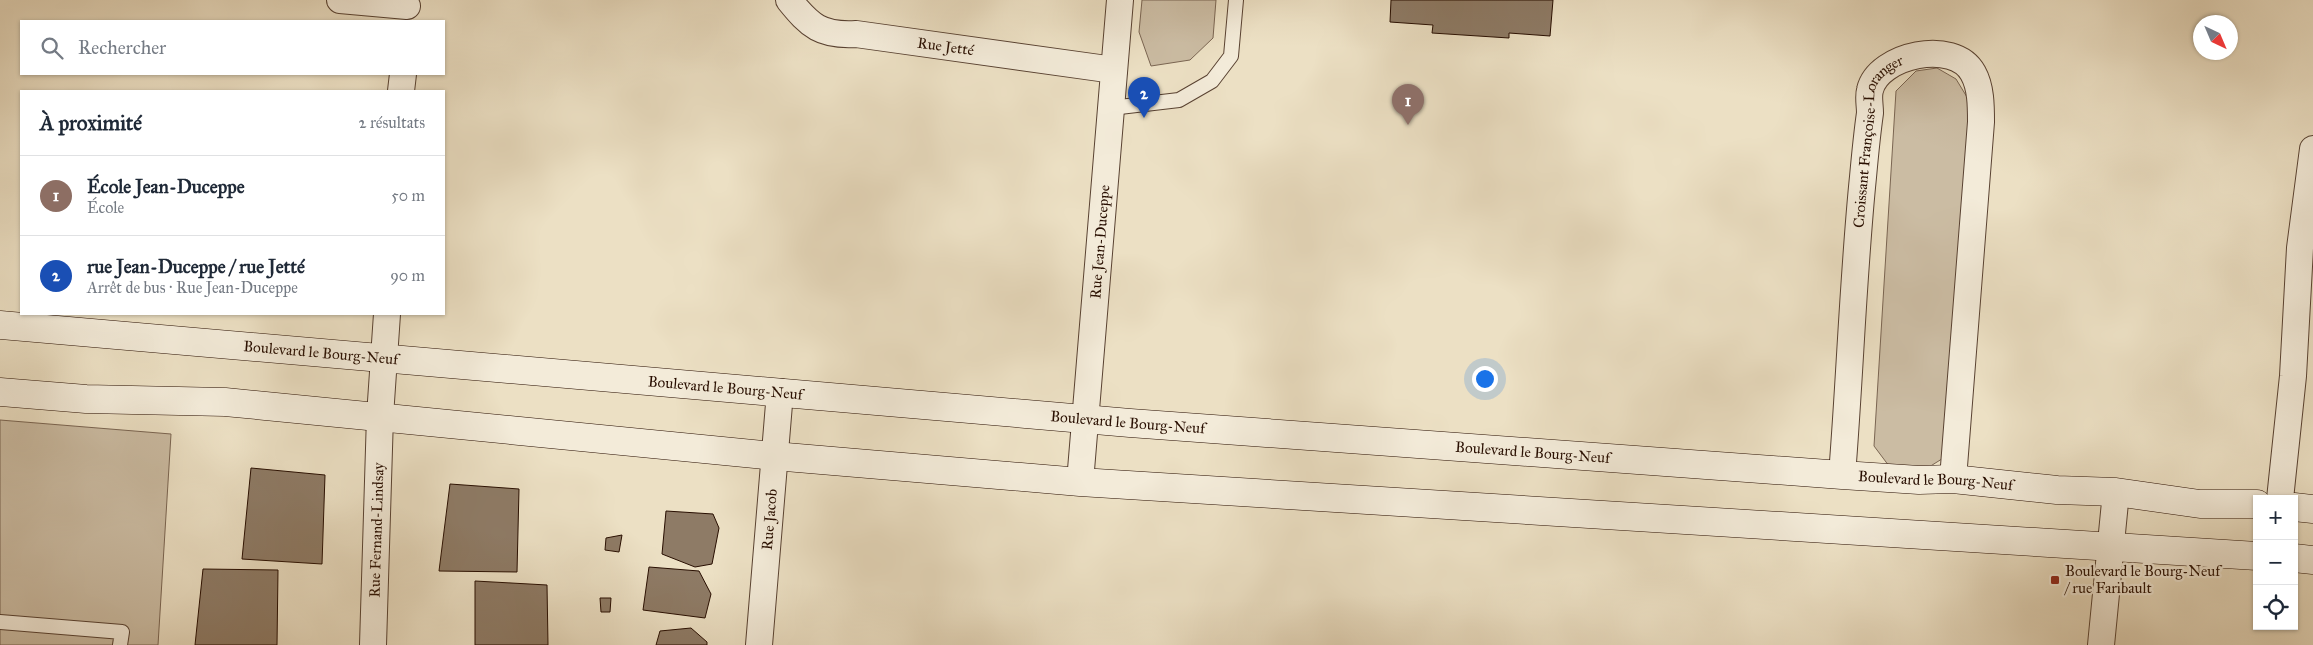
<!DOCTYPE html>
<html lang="fr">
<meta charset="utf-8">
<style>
body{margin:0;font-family:"IM FELL Great Primer",serif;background:#f2f2f3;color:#1f2937}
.controls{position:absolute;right:15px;bottom:15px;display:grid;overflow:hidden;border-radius:0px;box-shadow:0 1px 4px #0004}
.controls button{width:45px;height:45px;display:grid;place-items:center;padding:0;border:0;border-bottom:1px solid #e0e1e3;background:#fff;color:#1f2937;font:25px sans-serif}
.compass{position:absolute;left:2193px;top:15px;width:45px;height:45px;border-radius:50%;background:#fff;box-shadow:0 1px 4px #0004;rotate:136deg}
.you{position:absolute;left:1484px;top:378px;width:18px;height:18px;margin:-12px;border:4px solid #fff;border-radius:50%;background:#1a73e8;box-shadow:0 0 0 8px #1a73e833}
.badge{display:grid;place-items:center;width:32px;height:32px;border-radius:50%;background:#8f2418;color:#fff;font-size:16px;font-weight:700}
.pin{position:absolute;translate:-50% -41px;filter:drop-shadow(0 1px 2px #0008)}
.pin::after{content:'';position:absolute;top:26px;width:18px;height:15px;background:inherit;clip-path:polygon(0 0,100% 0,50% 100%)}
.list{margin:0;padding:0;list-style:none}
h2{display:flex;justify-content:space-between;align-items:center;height:65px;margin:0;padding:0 20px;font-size:21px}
h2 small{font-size:16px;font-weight:400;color:#747a83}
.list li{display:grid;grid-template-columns:32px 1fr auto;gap:15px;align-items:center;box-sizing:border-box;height:80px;padding:0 20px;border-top:1px solid #e0e1e3}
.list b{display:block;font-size:19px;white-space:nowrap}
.list p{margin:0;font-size:16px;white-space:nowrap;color:#747a83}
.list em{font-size:16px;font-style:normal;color:#747a83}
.icon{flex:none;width:28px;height:28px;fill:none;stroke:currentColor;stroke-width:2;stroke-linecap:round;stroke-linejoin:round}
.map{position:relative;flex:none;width:2313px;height:645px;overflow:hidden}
.search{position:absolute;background:#fff;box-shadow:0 1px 4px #0004;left:20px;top:20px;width:425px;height:55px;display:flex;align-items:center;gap:12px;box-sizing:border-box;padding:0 18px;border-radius:0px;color:#747a83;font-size:19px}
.panel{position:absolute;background:#fff;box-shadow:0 1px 4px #0004;left:20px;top:90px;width:425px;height:225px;border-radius:0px}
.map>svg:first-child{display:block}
.green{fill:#cbbca3;stroke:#7a6552}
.building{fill:#8e7b66;stroke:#280e01}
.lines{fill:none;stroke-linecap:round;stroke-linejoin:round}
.lane-casing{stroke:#594232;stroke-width:16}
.street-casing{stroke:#594232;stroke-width:28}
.secondary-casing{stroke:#280e01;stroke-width:29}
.lane{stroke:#f3ebd9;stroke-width:14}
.street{stroke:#f3ebd9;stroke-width:26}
.secondary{stroke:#f3ebd9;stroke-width:28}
.poi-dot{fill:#8f2418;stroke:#f3ebd9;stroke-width:2}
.labels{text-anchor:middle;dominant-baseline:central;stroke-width:4.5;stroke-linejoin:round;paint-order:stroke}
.street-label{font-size:15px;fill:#280e01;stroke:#f3ebd9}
.poi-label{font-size:15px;fill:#280e01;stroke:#f3ebd9;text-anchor:start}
</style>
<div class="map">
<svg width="2313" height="645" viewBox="0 0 2313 645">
<rect width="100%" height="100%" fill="#ece0c4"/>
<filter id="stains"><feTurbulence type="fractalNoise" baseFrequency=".004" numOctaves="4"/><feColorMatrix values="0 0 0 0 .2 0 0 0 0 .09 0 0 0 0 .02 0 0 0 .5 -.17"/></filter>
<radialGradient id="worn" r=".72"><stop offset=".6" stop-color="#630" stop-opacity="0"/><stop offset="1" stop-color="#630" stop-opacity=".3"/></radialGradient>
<path class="green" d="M1142,0H1216L1213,38L1190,60L1151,66L1139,32Z
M1937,68L1956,79L1970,102L1945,457L1921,472L1889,466L1874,446L1896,91L1916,71Z
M0,420L171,434L158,645H0Z"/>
<path class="building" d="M1391,0H1553L1550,36L1509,33V38L1432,33L1433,25L1390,22Z
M251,468L325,475L322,564L242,559Z
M450,484L519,489L517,572L439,571Z
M666,511L713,514L719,528L712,564L695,567L662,554Z
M622,535L619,552L605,550L606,538Z
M649,567L699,571L711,594L705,618L643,610Z
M203,569L278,570L277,645H195Z
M475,581L547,585L548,645H475Z
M600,598H611L610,612H601Z
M691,628L707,642V645H656L660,631Z"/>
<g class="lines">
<g class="lane-casing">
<path id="lane" d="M1111,108L1179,100L1212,81L1231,56L1236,0
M0,622L122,632L120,645"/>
</g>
<g class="street-casing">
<g id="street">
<path d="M340,0L407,6"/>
<path id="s1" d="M789,0C810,26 821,36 856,34L1114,70"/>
<path d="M401,91L403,74"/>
<path id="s2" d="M1842,475C1850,376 1853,276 1863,177C1865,155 1867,134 1870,113C1870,105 1868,97 1870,90C1878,55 1954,38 1973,73C1981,87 1981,106 1981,122L1953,479"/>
<path id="s3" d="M1080,482L1120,0"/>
<path d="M2280,499L2293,376L2300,248L2313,149"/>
<path id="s4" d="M373,645L380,416L387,314"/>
<path id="s5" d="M759,645L780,392"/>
<path d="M2101,645L2116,492"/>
</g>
</g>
<g class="secondary-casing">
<g id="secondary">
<path id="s6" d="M0,325L1130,423L1842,475L1919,480L1953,479L2057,490L2116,492L2200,504H2257"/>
<path d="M0,392L86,399L225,402L774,456L1080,482L2257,556"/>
<path d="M2294,507L2313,509"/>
<path d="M2294,558L2313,560"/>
</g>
</g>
<use href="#lane" class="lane"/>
<use href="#street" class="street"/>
<use href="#secondary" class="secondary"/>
</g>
<rect class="poi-dot" x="2050" y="575" width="10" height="10" rx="2.5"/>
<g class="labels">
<g class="street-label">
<text stroke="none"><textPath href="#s1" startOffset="170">Rue Jetté</textPath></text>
<text stroke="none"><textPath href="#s2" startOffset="340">Croissant Françoise-Loranger</textPath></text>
<text stroke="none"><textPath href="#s3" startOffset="241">Rue Jean-Duceppe</textPath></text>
<text stroke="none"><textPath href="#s6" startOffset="322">Boulevard le Bourg-Neuf</textPath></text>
<text stroke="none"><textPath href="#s6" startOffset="728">Boulevard le Bourg-Neuf</textPath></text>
<text stroke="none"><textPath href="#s6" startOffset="1132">Boulevard le Bourg-Neuf</textPath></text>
<text stroke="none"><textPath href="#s6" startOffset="1538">Boulevard le Bourg-Neuf</textPath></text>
<text stroke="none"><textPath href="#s6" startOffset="1942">Boulevard le Bourg-Neuf</textPath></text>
<text stroke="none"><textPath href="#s5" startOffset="126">Rue Jacob</textPath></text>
<text stroke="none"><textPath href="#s4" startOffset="115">Rue Fernand-Lindsay</textPath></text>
</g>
<g class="poi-label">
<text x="2065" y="571">Boulevard le Bourg-Neuf<tspan x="2065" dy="17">/ rue Faribault</tspan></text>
</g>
</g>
<rect width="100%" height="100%" filter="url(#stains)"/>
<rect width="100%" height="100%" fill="url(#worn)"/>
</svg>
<div class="controls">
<button>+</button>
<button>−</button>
<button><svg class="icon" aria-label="locate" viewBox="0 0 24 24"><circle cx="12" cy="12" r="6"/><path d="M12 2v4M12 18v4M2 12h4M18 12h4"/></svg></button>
</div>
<svg class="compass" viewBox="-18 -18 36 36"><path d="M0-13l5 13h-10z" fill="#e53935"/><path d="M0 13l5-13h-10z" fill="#747a83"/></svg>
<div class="you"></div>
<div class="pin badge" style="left:1408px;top:125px;background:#8d6e63">1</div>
<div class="pin badge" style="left:1144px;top:118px;background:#1a4fb4">2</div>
<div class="search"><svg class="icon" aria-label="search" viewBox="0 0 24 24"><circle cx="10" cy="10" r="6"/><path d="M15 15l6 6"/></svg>Rechercher</div>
<section class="panel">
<h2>À proximité<small>2 résultats</small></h2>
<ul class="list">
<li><span class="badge" style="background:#8d6e63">1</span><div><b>École Jean-Duceppe</b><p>École</p></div><em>50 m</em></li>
<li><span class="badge" style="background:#1a4fb4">2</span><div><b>rue Jean-Duceppe / rue Jetté</b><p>Arrêt de bus · Rue Jean-Duceppe</p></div><em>90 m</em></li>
</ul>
</section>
</div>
